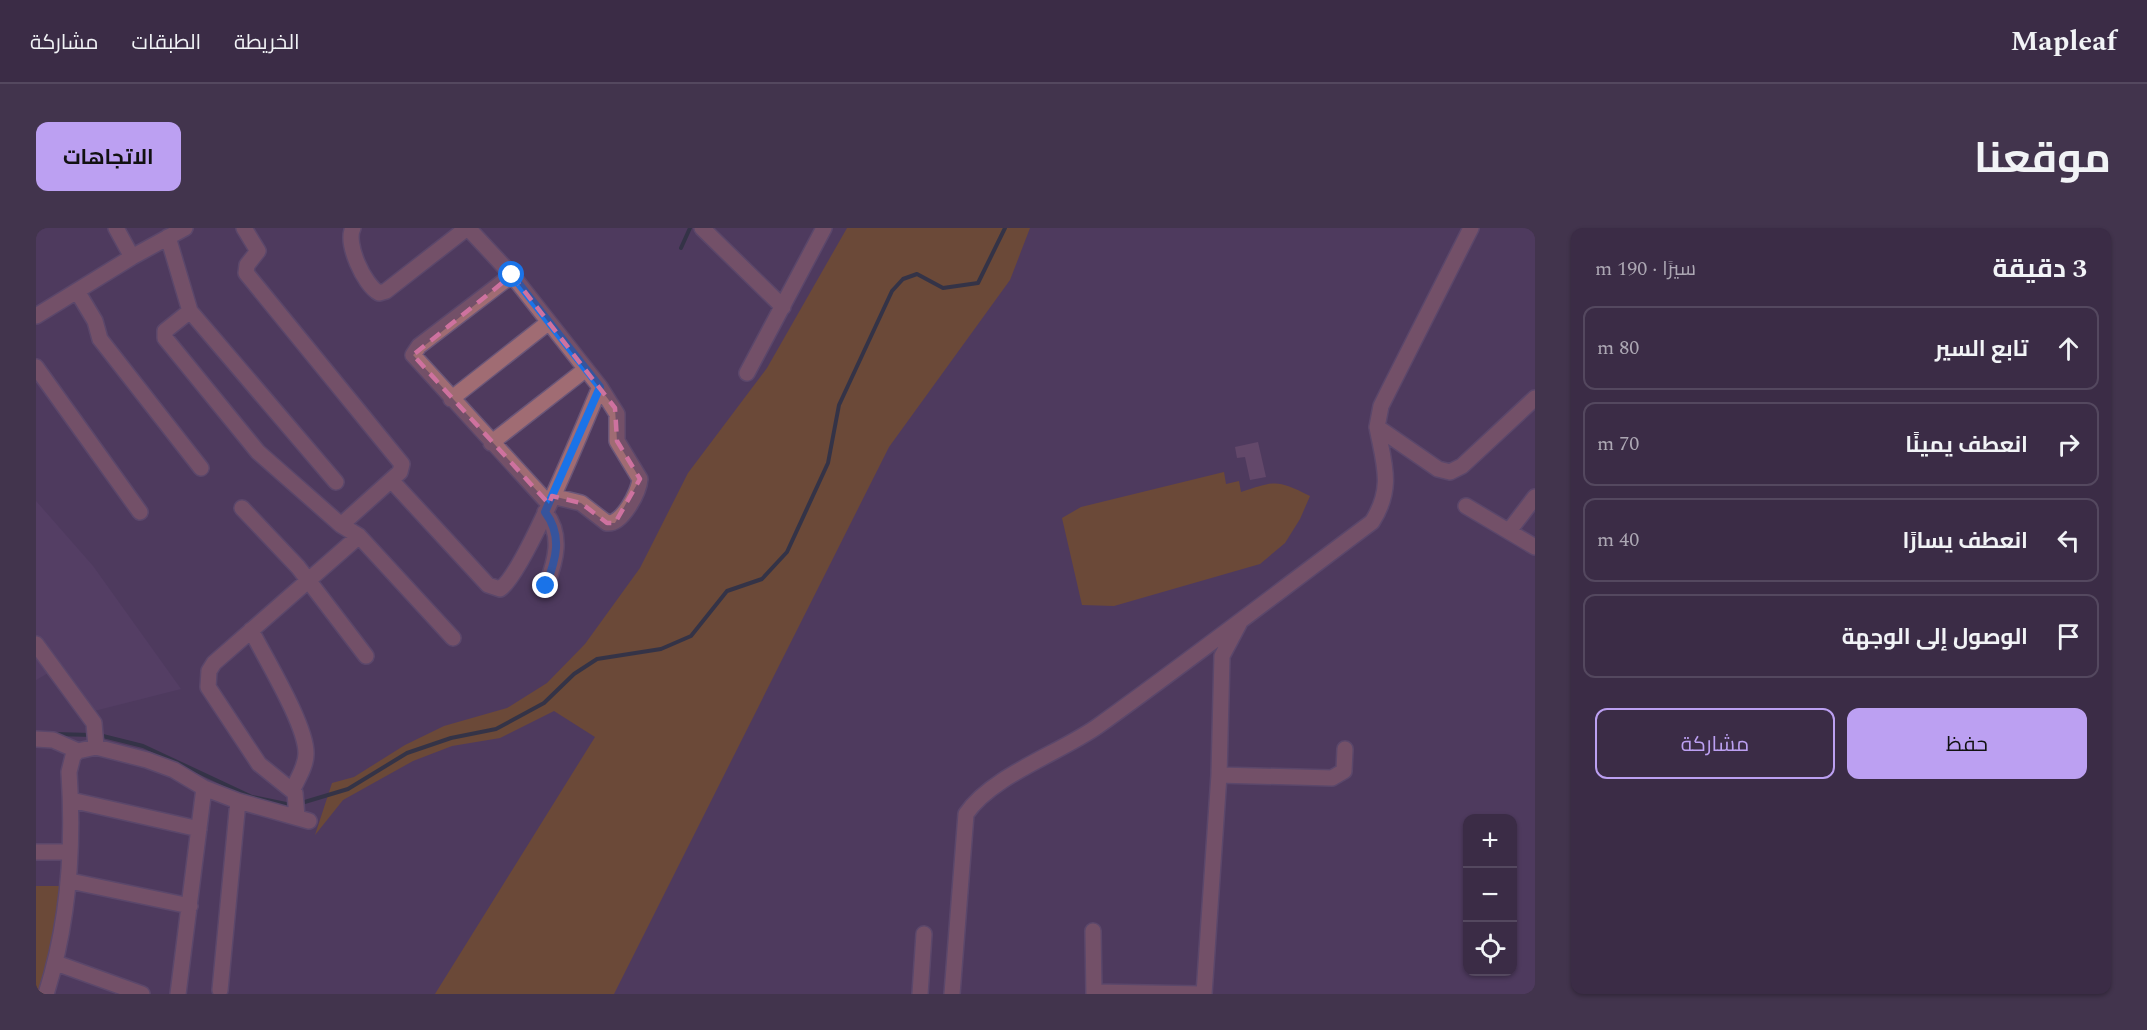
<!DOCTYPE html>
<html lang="ar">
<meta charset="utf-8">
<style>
body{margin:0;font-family:Spectral,Cairo,serif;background:#42344d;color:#f1f3f6;direction:rtl}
.controls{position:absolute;right:18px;bottom:18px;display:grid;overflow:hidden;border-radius:12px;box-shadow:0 2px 4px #0004}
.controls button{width:54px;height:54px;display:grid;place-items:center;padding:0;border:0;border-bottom:2px solid #54485f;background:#3b2c46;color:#f1f3f6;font:30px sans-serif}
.stop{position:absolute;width:18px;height:18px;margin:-14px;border:4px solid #1a73e8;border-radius:50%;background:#fff}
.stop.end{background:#1a73e8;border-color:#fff;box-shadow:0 2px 6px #0008}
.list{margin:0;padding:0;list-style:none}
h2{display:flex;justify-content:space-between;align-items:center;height:78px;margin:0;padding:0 24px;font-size:26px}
h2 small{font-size:20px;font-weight:400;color:#aca7b3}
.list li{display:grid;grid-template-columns:39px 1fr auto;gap:18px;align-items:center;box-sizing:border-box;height:84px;margin:0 12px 12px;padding:0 12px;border:2px solid #54485f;border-radius:12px}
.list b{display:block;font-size:22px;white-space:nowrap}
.list em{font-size:20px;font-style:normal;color:#aca7b3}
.actions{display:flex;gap:12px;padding:18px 24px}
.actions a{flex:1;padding:14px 0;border:2px solid #bca0f2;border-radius:12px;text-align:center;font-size:21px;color:#bca0f2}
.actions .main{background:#bca0f2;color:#111}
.icon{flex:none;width:33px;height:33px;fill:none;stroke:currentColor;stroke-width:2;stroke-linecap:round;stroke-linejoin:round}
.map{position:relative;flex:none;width:1499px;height:766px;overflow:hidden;direction:ltr;border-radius:12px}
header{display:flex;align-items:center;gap:36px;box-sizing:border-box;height:84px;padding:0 30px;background:#3b2c46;border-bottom:2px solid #54485f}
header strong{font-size:28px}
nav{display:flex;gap:33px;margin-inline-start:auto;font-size:21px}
.intro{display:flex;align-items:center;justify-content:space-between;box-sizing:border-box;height:144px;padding:0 36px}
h1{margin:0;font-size:42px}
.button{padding:15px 27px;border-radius:12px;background:#bca0f2;color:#111;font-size:21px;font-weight:700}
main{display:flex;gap:36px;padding:0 36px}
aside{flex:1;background:#3b2c46;border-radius:12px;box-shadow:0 2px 4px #0004}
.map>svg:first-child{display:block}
.built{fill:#5b436c}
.green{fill:#8e5b09}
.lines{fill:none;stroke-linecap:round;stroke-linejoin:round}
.stream{stroke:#152c2b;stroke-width:4}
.building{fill:#7c5978}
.minor-casing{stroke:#6b5779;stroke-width:18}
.minor{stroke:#a06c73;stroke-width:15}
.route{stroke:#1a73e8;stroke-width:8}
.marked{fill:none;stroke:#ce729f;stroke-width:4.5;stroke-dasharray:12 8;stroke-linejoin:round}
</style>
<header>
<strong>Mapleaf</strong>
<nav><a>الخريطة</a><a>الطبقات</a><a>مشاركة</a></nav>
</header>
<div class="intro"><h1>موقعنا</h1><a class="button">الاتجاهات</a></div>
<main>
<aside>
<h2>3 دقيقة<small>سيرًا · 190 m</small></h2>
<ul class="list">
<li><svg class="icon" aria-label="ahead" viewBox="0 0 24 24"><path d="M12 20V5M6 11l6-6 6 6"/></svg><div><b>تابع السير</b></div><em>80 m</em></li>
<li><svg class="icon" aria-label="right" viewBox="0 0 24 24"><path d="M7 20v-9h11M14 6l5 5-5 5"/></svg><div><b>انعطف يمينًا</b></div><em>70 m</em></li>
<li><svg class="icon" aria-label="left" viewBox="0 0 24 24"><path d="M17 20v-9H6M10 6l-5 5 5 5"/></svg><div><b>انعطف يسارًا</b></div><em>40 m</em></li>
<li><svg class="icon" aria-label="arrive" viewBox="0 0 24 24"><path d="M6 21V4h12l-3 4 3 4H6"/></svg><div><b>الوصول إلى الوجهة</b></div></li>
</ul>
<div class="actions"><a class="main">حفظ</a><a>مشاركة</a></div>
</aside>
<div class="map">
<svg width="1499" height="766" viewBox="0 0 1499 766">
<rect width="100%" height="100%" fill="#4f3a5e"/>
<path class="built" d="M0,273L57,338L145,461L58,483L26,437L0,452Z"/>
<path class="green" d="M811,0H994L974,52L853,219L578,766H399L559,509L518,483L464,510L416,518L377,533L307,572L279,607L296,555L318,549L369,517L408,498L471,480L511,455L549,416L604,340L652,245L731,140Z
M1188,244L1190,256L1203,253L1205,264C1240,253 1240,251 1274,268L1264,291L1249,315L1224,336L1078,378L1046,377L1026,290L1045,279Z
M0,658H30L8,766H0Z"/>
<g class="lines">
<path class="stream" d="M645,20L654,0
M19,506L56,507
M63,507L107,518L216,569L255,577
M262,576L312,561L371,525L415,510L460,501L508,475L538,446L561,431L625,421L655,408L691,363L726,351L751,324L792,235L803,177L856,63L867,51L881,46L907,60L942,55L969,0"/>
</g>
<path class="building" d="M1222,214L1230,249L1214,252L1209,229L1201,230L1199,219Z"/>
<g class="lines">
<g class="minor-casing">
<path id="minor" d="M80,0L96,29
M208,0L222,23L211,37L210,45L366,236L364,244L305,297
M317,0C309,15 328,57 343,65L350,63L431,0
M432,0L476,47L564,159L581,186V213L604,251C603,264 586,297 571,295L545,275L516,268
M666,0L747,79
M1435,0L1354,160L1345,178L1341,199L1402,241L1414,244L1426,238L1499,170
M132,9L154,83L300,254
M476,47L383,118L377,127L513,276
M41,63L59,93L64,111L165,240
M154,83L129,103V110L222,224L305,297L323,308L417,410
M0,88L96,29L149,0
M0,139L104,284
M711,145L788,0
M415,171L513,94
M455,215L550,141
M355,252L452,357L464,361C488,346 549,194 564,159
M1430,278L1499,319
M206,280L262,339L330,428
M509,284C527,307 520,332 510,358
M1473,303L1499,269
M215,402C229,430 271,498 270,526C270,538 262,550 257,561
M0,416L58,495L60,519
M0,511L17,512L42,523
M1183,547L1296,550L1308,543L1309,521
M35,572L163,601
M261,589L259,565L223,536L172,459L173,443L178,435L323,308
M0,624H34
M34,653L154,678
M1057,703L1058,766
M20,735L106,766
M184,762L202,573
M1058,764L1165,766
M10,766C33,694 38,619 33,544L37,528L42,523L60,519L111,532L138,542L168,560L202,573L273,593
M142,766L168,560
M884,766L888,706
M916,766L930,586C955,548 1024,525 1062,498C1154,432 1245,362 1336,294C1358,260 1348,236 1341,199
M1168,766L1183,547L1186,428L1203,396"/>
</g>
<use href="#minor" class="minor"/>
</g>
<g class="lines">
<path class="route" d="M476,47L564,159L509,284C527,308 520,331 510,358"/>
</g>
<path d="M0 0H1499V766H0ZM476,47L579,180L581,213L604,251L579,295H571L545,275L516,268L513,276L377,127Z" fill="#4f3a5e" fill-opacity=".55" fill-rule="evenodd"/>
<path class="marked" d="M476,47L579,180L581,213L604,251L579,295H571L545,275L516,268L513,276L377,127Z"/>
</svg>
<div class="controls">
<button>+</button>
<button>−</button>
<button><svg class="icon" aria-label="locate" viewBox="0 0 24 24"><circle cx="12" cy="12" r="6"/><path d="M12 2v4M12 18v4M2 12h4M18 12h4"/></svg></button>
</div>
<div class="stop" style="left:476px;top:47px"></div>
<div class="stop end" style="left:510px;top:358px"></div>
</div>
</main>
